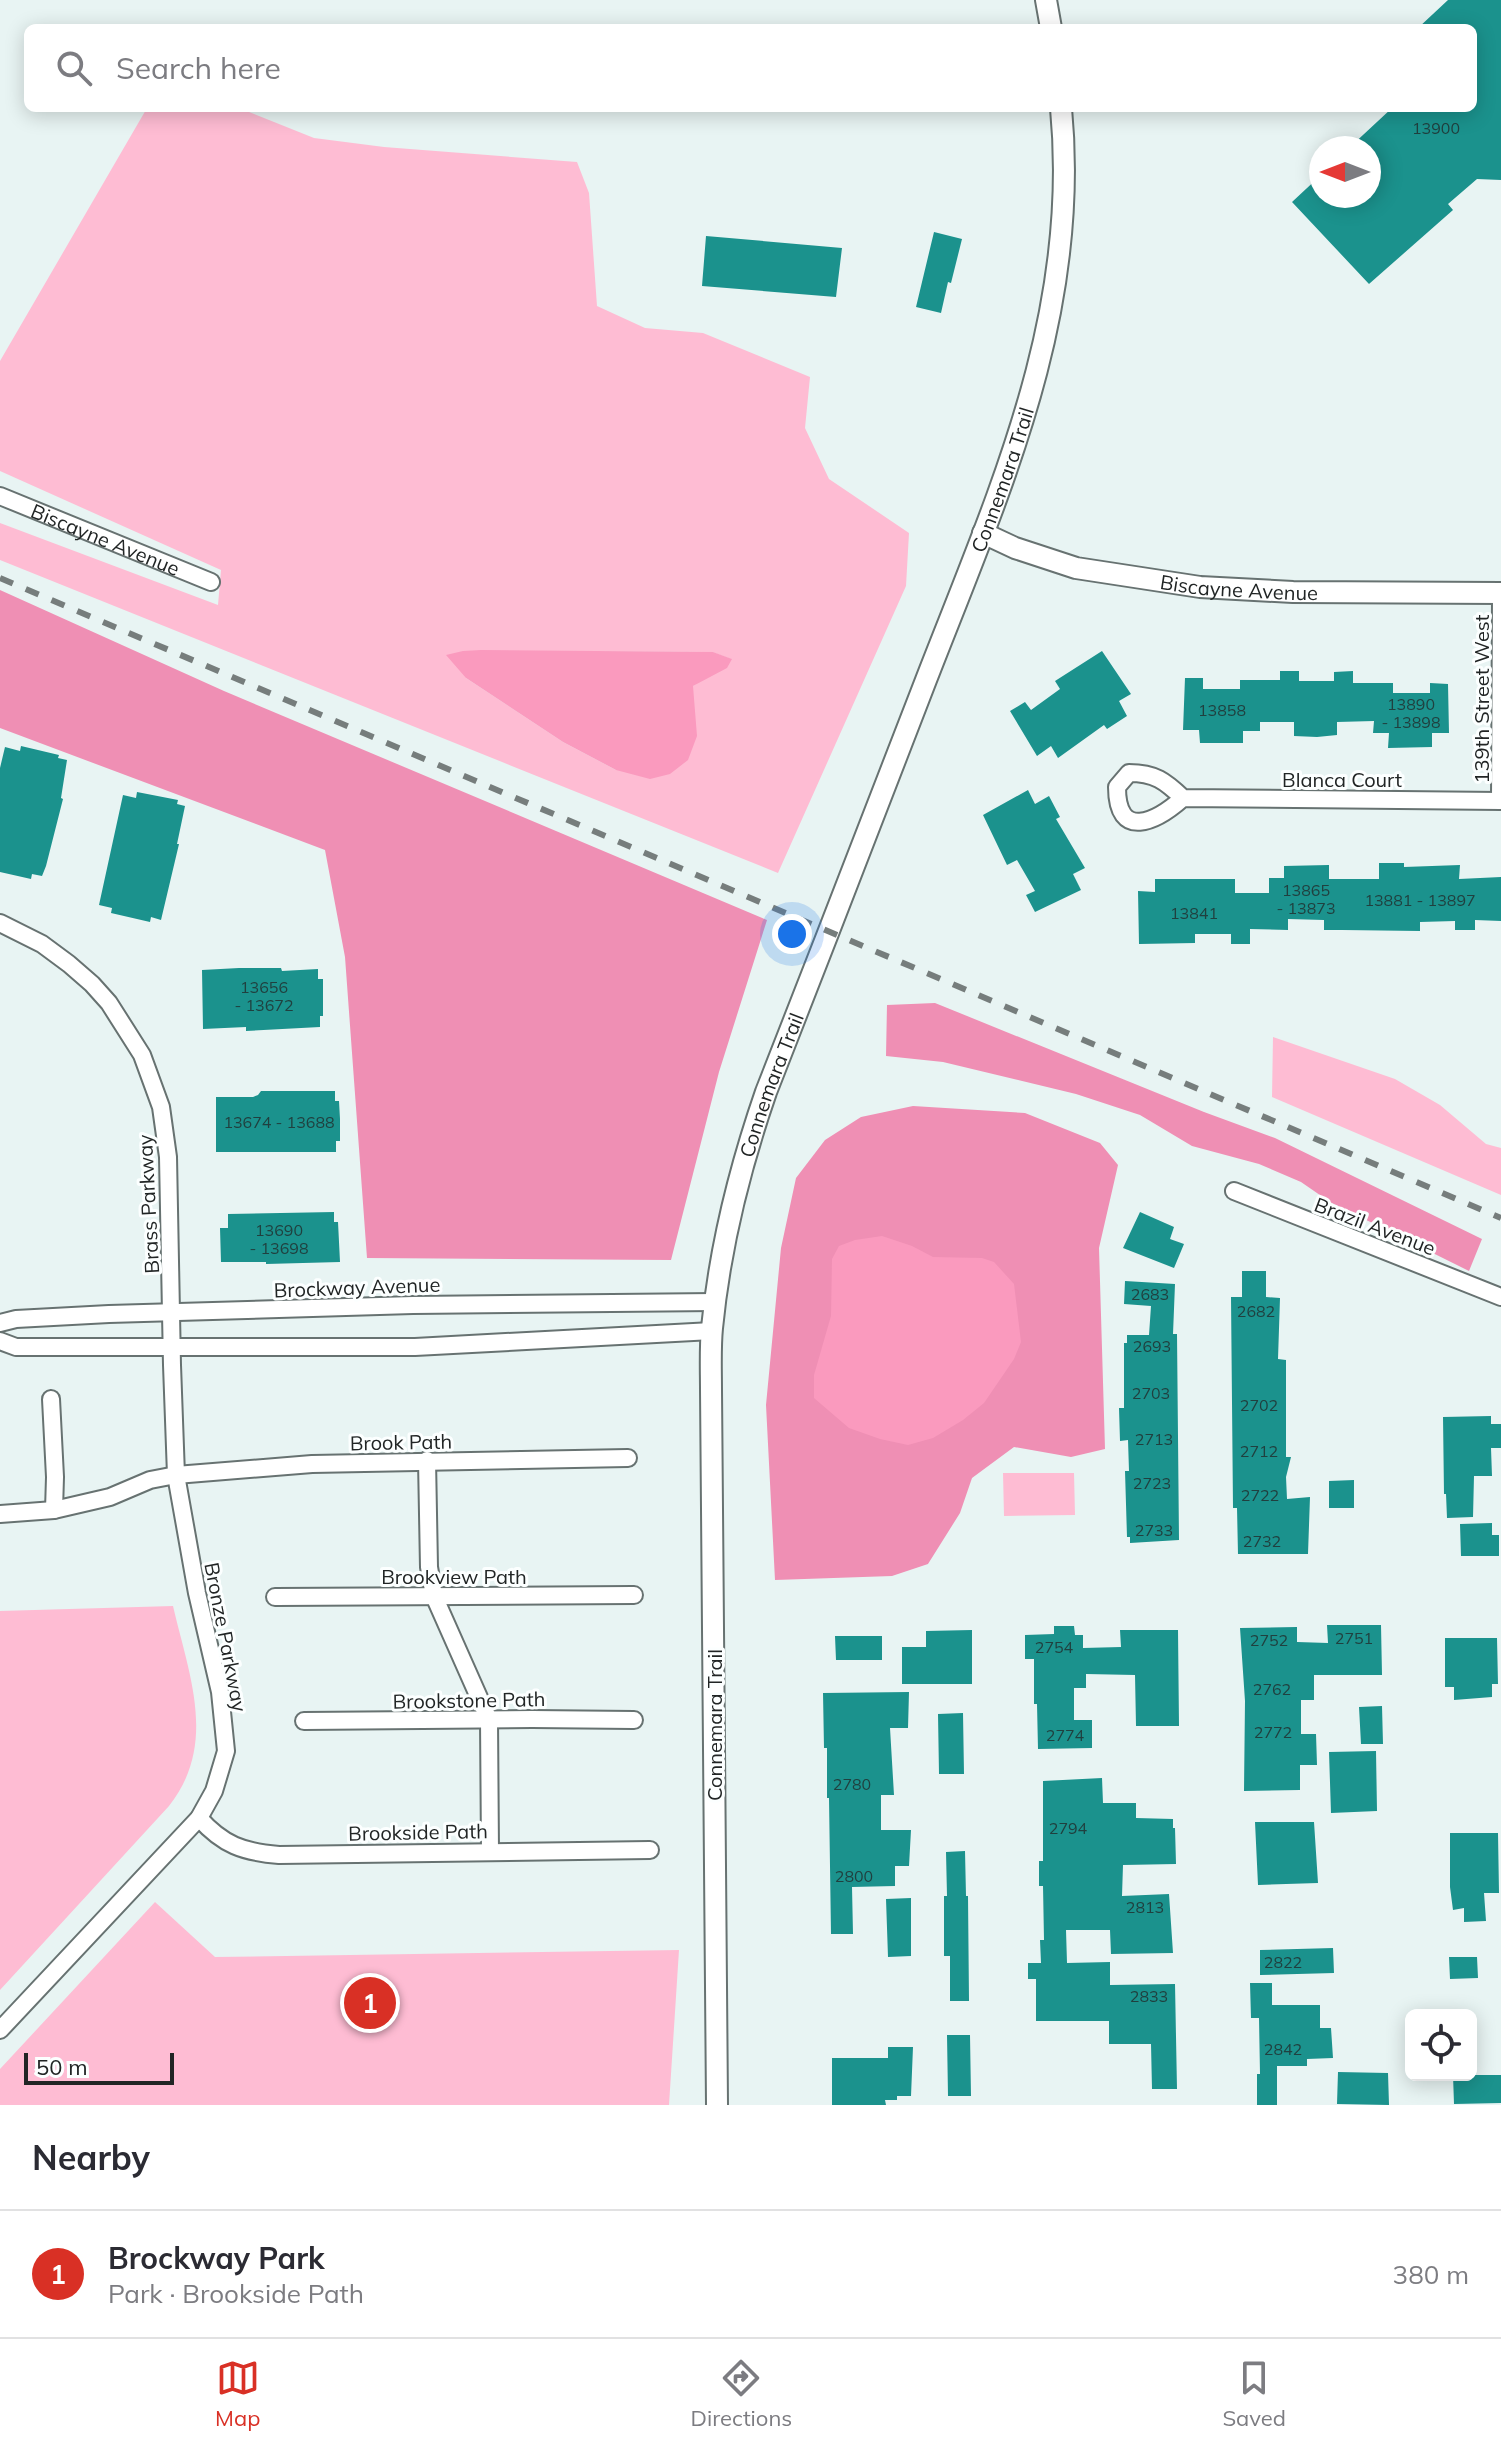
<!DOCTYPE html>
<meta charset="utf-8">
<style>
body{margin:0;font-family:Mulish,sans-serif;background:#f7f7f7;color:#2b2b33}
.controls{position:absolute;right:24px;bottom:24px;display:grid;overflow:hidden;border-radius:12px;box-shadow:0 4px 20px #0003}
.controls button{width:72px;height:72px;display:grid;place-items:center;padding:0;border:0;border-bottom:2px solid #e1e1e2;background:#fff;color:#2b2b33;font:40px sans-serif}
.compass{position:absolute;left:1309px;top:136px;width:72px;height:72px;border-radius:50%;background:#fff;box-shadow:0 4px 20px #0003;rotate:270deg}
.scale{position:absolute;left:24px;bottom:20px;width:150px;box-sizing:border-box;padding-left:8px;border:4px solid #212525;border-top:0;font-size:22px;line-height:28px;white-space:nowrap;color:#212525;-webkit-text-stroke:6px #fcffff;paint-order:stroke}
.you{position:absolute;left:792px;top:934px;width:28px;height:28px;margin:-20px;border:6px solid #fff;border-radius:50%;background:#1a73e8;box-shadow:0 0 0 12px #1a73e833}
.badge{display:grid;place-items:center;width:52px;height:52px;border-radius:50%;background:#d93025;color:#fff;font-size:26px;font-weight:700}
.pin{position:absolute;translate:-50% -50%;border:4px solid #fff;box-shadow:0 2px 8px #0006}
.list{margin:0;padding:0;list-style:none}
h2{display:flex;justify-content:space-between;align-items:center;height:104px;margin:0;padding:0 32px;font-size:34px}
h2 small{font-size:26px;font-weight:400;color:#7c7c81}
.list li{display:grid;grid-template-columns:52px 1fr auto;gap:24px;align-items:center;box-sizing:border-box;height:128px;padding:0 32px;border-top:2px solid #e1e1e2}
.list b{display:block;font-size:30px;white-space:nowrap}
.list p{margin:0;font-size:26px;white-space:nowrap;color:#7c7c81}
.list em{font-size:26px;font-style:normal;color:#7c7c81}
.icon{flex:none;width:44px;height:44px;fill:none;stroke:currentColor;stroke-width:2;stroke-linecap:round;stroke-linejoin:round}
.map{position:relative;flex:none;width:1501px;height:2105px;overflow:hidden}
.search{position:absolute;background:#fff;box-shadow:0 4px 20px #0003;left:24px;right:24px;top:24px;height:88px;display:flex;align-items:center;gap:20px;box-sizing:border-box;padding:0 28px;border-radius:12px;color:#7c7c81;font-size:30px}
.sheet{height:232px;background:#fff}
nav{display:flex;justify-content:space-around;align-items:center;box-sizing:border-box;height:112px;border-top:2px solid #e1e1e2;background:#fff;font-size:22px;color:#7c7c81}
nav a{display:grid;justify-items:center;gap:4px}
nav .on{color:#d93025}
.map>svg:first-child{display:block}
.green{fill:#febcd3;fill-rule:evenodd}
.forest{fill:#ef8fb4}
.water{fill:#fa9abe}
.building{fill:#1b928d}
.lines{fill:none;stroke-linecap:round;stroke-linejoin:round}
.minor-casing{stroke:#677271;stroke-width:20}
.tertiary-casing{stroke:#677271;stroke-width:24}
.minor{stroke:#fff;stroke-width:16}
.tertiary{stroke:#fff;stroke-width:20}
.rail{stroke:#767d7c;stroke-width:6;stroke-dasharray:14 14;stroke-linecap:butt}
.labels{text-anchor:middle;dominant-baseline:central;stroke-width:6;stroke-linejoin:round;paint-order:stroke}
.number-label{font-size:16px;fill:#20403f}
.street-label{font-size:20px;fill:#212525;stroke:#fcffff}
</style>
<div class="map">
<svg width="1501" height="2105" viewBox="0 0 1501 2105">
<rect width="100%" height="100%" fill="#e8f4f3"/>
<path class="green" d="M147,108H239L314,138L384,147L577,162L589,193L597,306L645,328L703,333L810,377L805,428L829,479L909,533L906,586L778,873L0,560V523L218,605L221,570L0,471V361ZM463,651L712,652L731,659L693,686V695L616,770L563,742L466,678Z
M1273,1037L1395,1079L1440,1105L1486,1144L1501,1148V1195L1272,1097Z
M1003,1473H1074L1075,1515L1004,1516Z
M173,1606C189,1675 218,1744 169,1806L0,1990V1611Z
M155,1902L215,1957L679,1950L669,2105H0V2069Z"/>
<path class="forest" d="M0,590L224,691L767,920L719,1072L671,1260L367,1258L345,957L325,850L0,728Z
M935,1003L1204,1112L1275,1138L1482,1239L1469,1271L1330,1202L1301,1182L1259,1164L1192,1146L1140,1115L1076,1094L943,1062L886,1056L887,1005Z
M913,1106L1025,1113L1100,1143L1118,1165L1099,1248L1105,1449L1071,1457L1014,1447L972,1478L960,1513L928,1564L892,1576L775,1580L766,1405L781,1248L796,1178L825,1140L861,1117Z"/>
<path class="water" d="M481,650L713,652L732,659L727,668L693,686L697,736L688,760L670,774L650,779L616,770L563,742L466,678L446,655L463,651Z
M882,1236L912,1246L933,1257L982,1258L994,1262L1014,1284L1021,1342L1014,1359L984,1403L963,1420L933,1438L908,1445L880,1439L849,1428L814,1398V1375L831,1316L832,1259L839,1246L855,1240Z"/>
<path class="building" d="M1448,0H1501V180L1477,179L1448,204L1453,210L1369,284L1292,202L1321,175V196H1369V148H1349L1392,108H1473V28H1418Z
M934,232L962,239L951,283L948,282L941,313L916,307Z
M706,236L842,248L836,297L702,286Z
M1102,651L1131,694L1119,701L1127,716L1107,729L1104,725L1058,758L1051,746L1037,756L1010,711L1025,702L1031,710L1060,689L1055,681Z
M1280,671H1299V681H1334V672L1353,671V683H1393V693H1430V683L1448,684L1449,733H1432V747L1388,748L1389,733H1373L1374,721L1337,722V735L1317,737L1294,736V722H1260V731H1243V743H1200L1199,730H1183L1185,678H1203V689H1240V680H1280Z
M21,746L59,755L58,758L67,760L61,798L63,799L46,866L42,876L32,874L31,879L0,872V768L5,747L20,751Z
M1028,790L1035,804L1049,796L1060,817L1056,819L1085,868L1073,874L1081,890L1035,912L1026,895L1035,891L1017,860L1007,865L983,815Z
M137,792L178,800L177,804L185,806L177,844H179L161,920L151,917L150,922L111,913L112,908L99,905L123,795L136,798Z
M1379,863H1404V867L1460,865L1459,879L1501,877V921L1475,920V930H1455V921L1420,922V931L1342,930H1324V920L1288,919V930L1250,929V944H1231V934H1195V943L1139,944L1138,891L1155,892V879H1235V893H1269V878H1284V866L1329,865V879H1379Z
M239,968H281L282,971L318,969V979H323V1016H320V1027L246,1031V1027L203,1029L202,970Z
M261,1091H335V1101H339L340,1119V1141H336V1152H216V1097H253L258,1095Z
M334,1212V1222H338L340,1262L266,1264V1262H221L220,1228H228V1214Z
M1140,1212L1174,1227L1170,1239L1184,1244L1174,1268L1123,1248Z
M1242,1271H1266V1297L1280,1298L1278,1359L1286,1360V1457H1291L1286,1477L1287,1499L1310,1497L1308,1554H1238L1237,1508H1233L1231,1297H1242Z
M1125,1281L1175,1284L1173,1334H1177L1179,1540L1130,1543V1537H1127L1125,1471H1129L1128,1440L1120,1441L1119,1408H1124V1343H1127V1335H1149L1151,1306L1124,1304Z
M1491,1416V1424H1501V1448H1491L1492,1476H1474L1473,1517L1447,1518L1446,1494H1444L1443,1417Z
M1354,1480V1508H1329V1481Z
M1492,1523V1535H1499V1556H1461L1460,1524Z
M1327,1625H1381L1382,1675H1314V1700H1301V1734H1316L1317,1765H1300V1790L1244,1791L1245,1701L1240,1628L1297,1627V1642L1328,1643Z
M1054,1626H1074L1075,1635H1083V1648L1121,1647L1120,1630H1178L1179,1726H1136L1135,1675L1086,1674V1688H1074V1720H1092V1748L1038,1749L1037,1704H1034V1659H1025V1635L1054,1634Z
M972,1630V1684H902V1647H926V1631Z
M835,1636H882V1660H836Z
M1445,1638H1497L1498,1684H1492V1697L1454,1700V1687H1445Z
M909,1692L908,1728H890L894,1795H881V1830H911L909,1866H895V1886L852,1887L853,1934H831L829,1798H827V1748H824L823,1693Z
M1382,1706L1383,1744H1361L1359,1707Z
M963,1713L964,1774H939L938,1714Z
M1376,1751L1377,1811L1331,1813L1329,1752Z
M1102,1778L1103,1803H1136V1818L1173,1819V1828H1175L1176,1864L1123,1865L1122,1896L1169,1894L1173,1953L1111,1954L1110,1930H1066L1067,1963L1110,1962V1985L1175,1984L1177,2089H1152L1151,2044H1109V2021H1036V1979H1028V1963H1041L1040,1940H1044L1043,1886H1039V1861H1043V1781Z
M1255,1822H1314L1318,1883L1258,1885Z
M1450,1833H1498L1499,1893H1484L1486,1921L1464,1922V1908L1453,1910L1450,1887Z
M965,1851L966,1896H968L969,2001H950V1956H944V1896H947L946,1852Z
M911,1898V1956L888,1957L886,1899Z
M1333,1948L1334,1973L1260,1975V1950Z
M1449,1957H1477L1478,1978L1450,1979Z
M1250,1983H1272V2005H1320V2028H1331L1333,2058L1307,2059V2066H1277V2105H1257V2074H1260L1259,2018H1251Z
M947,2035H970L971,2096H948Z
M888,2047H913L911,2096H897V2100H885L886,2105H832V2058H888Z
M1338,2072L1388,2073L1389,2105L1337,2104Z
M1453,2075H1501V2103L1454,2104Z"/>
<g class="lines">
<g class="minor-casing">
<g id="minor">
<path id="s1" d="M0,496L211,582"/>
<path d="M1183,798C1156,822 1117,841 1117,787L1129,773C1155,773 1165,781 1183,798L1501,801"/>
<path d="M1500,801L1501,598"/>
<path d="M0,923L42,944L69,964L92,984L109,1003L142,1055L161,1107L168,1157L172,1365L176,1475L197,1593L220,1692L226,1751L214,1791L199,1818L0,2030"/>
<path d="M1234,1191L1501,1297"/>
<path d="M0,1323L16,1319L109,1314L413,1305L716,1302"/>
<path d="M0,1341L16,1347H415L712,1331"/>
<path d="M51,1399L55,1477L54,1510"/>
<path d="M427,1460L429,1567L434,1596L489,1720L490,1851"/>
<path d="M0,1514L54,1510L110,1497L150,1480L176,1475L312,1464L628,1458"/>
<path d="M275,1597L634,1595"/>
<path d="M304,1721L532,1719L634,1720"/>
<path d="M199,1818C223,1845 243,1852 279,1855L650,1850"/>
</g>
</g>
<g class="tertiary-casing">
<g id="tertiary">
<path d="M1046,0L1051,28"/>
<path id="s2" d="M983,533L1015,548L1076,568L1200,587L1293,592L1501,593"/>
<path id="s3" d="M717,2105L711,1390C711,1370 710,1348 712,1328C720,1246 739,1170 766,1092C820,955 873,817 926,680C999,492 1081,315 1061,108"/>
</g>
</g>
<use href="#minor" class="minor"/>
<use href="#tertiary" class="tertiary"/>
<path class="rail" d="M0,578L1501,1218"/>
</g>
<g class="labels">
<g class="number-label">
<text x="1436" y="128">13900</text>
<text x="1411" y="704">13890<tspan x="1411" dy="18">- 13898</tspan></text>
<text x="1222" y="710">13858</text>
<text x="1306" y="890">13865<tspan x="1306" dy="18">- 13873</tspan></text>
<text x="1420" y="900">13881 - 13897</text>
<text x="1194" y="913">13841</text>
<text x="264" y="987">13656<tspan x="264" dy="18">- 13672</tspan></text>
<text x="279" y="1122">13674 - 13688</text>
<text x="279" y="1230">13690<tspan x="279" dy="18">- 13698</tspan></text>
<text x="1150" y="1294">2683</text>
<text x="1256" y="1311">2682</text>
<text x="1152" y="1346">2693</text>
<text x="1151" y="1393">2703</text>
<text x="1259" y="1405">2702</text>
<text x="1154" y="1439">2713</text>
<text x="1259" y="1451">2712</text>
<text x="1152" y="1483">2723</text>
<text x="1260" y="1495">2722</text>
<text x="1154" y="1530">2733</text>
<text x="1262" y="1541">2732</text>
<text x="1354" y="1638">2751</text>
<text x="1269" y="1640">2752</text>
<text x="1054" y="1647">2754</text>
<text x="1272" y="1689">2762</text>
<text x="1273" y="1732">2772</text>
<text x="1065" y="1735">2774</text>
<text x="852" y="1784">2780</text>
<text x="1068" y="1828">2794</text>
<text x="854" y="1876">2800</text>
<text x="1145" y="1907">2813</text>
<text x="1283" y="1962">2822</text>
<text x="1149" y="1996">2833</text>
<text x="1283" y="2049">2842</text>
</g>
<g class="street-label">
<text stroke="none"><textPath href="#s3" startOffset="1676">Connemara Trail</textPath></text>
<text stroke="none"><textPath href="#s1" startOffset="114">Biscayne Avenue</textPath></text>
<text stroke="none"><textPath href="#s2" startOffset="264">Biscayne Avenue</textPath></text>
<text transform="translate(1481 699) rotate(-90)">139th Street West</text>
<text x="1342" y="779">Blanca Court</text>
<text stroke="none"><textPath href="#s3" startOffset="1028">Connemara Trail</textPath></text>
<text transform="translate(148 1204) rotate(-93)">Brass Parkway</text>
<text transform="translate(1375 1226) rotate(21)">Brazil Avenue</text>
<text transform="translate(357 1287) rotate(-2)">Brockway Avenue</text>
<text transform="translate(401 1442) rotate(-1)">Brook Path</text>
<text x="454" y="1576">Brookview Path</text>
<text transform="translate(226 1637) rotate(79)">Bronze Parkway</text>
<text transform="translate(469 1700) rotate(-1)">Brookstone Path</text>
<text transform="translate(714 1725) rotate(-90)">Connemara Trail</text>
<text transform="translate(418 1832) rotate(-1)">Brookside Path</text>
</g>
</g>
</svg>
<div class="controls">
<button><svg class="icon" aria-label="locate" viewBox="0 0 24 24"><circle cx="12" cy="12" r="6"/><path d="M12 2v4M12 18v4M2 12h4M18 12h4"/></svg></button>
</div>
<svg class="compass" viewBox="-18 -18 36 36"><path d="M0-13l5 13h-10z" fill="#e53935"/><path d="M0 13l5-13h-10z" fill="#7c7c81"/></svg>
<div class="scale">50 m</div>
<div class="you"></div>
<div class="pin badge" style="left:370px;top:2003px">1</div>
<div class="search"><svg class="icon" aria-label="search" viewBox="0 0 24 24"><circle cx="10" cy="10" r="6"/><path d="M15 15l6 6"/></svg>Search here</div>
</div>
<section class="sheet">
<h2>Nearby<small></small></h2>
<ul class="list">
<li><span class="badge">1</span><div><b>Brockway Park</b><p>Park · Brookside Path</p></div><em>380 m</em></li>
</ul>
</section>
<nav>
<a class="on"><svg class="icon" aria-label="map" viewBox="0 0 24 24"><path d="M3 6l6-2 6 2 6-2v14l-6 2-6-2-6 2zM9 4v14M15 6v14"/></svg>Map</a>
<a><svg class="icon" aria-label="directions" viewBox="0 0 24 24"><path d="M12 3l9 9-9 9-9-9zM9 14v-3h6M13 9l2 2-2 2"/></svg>Directions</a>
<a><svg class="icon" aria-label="saved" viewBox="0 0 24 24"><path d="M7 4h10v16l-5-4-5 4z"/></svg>Saved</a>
</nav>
